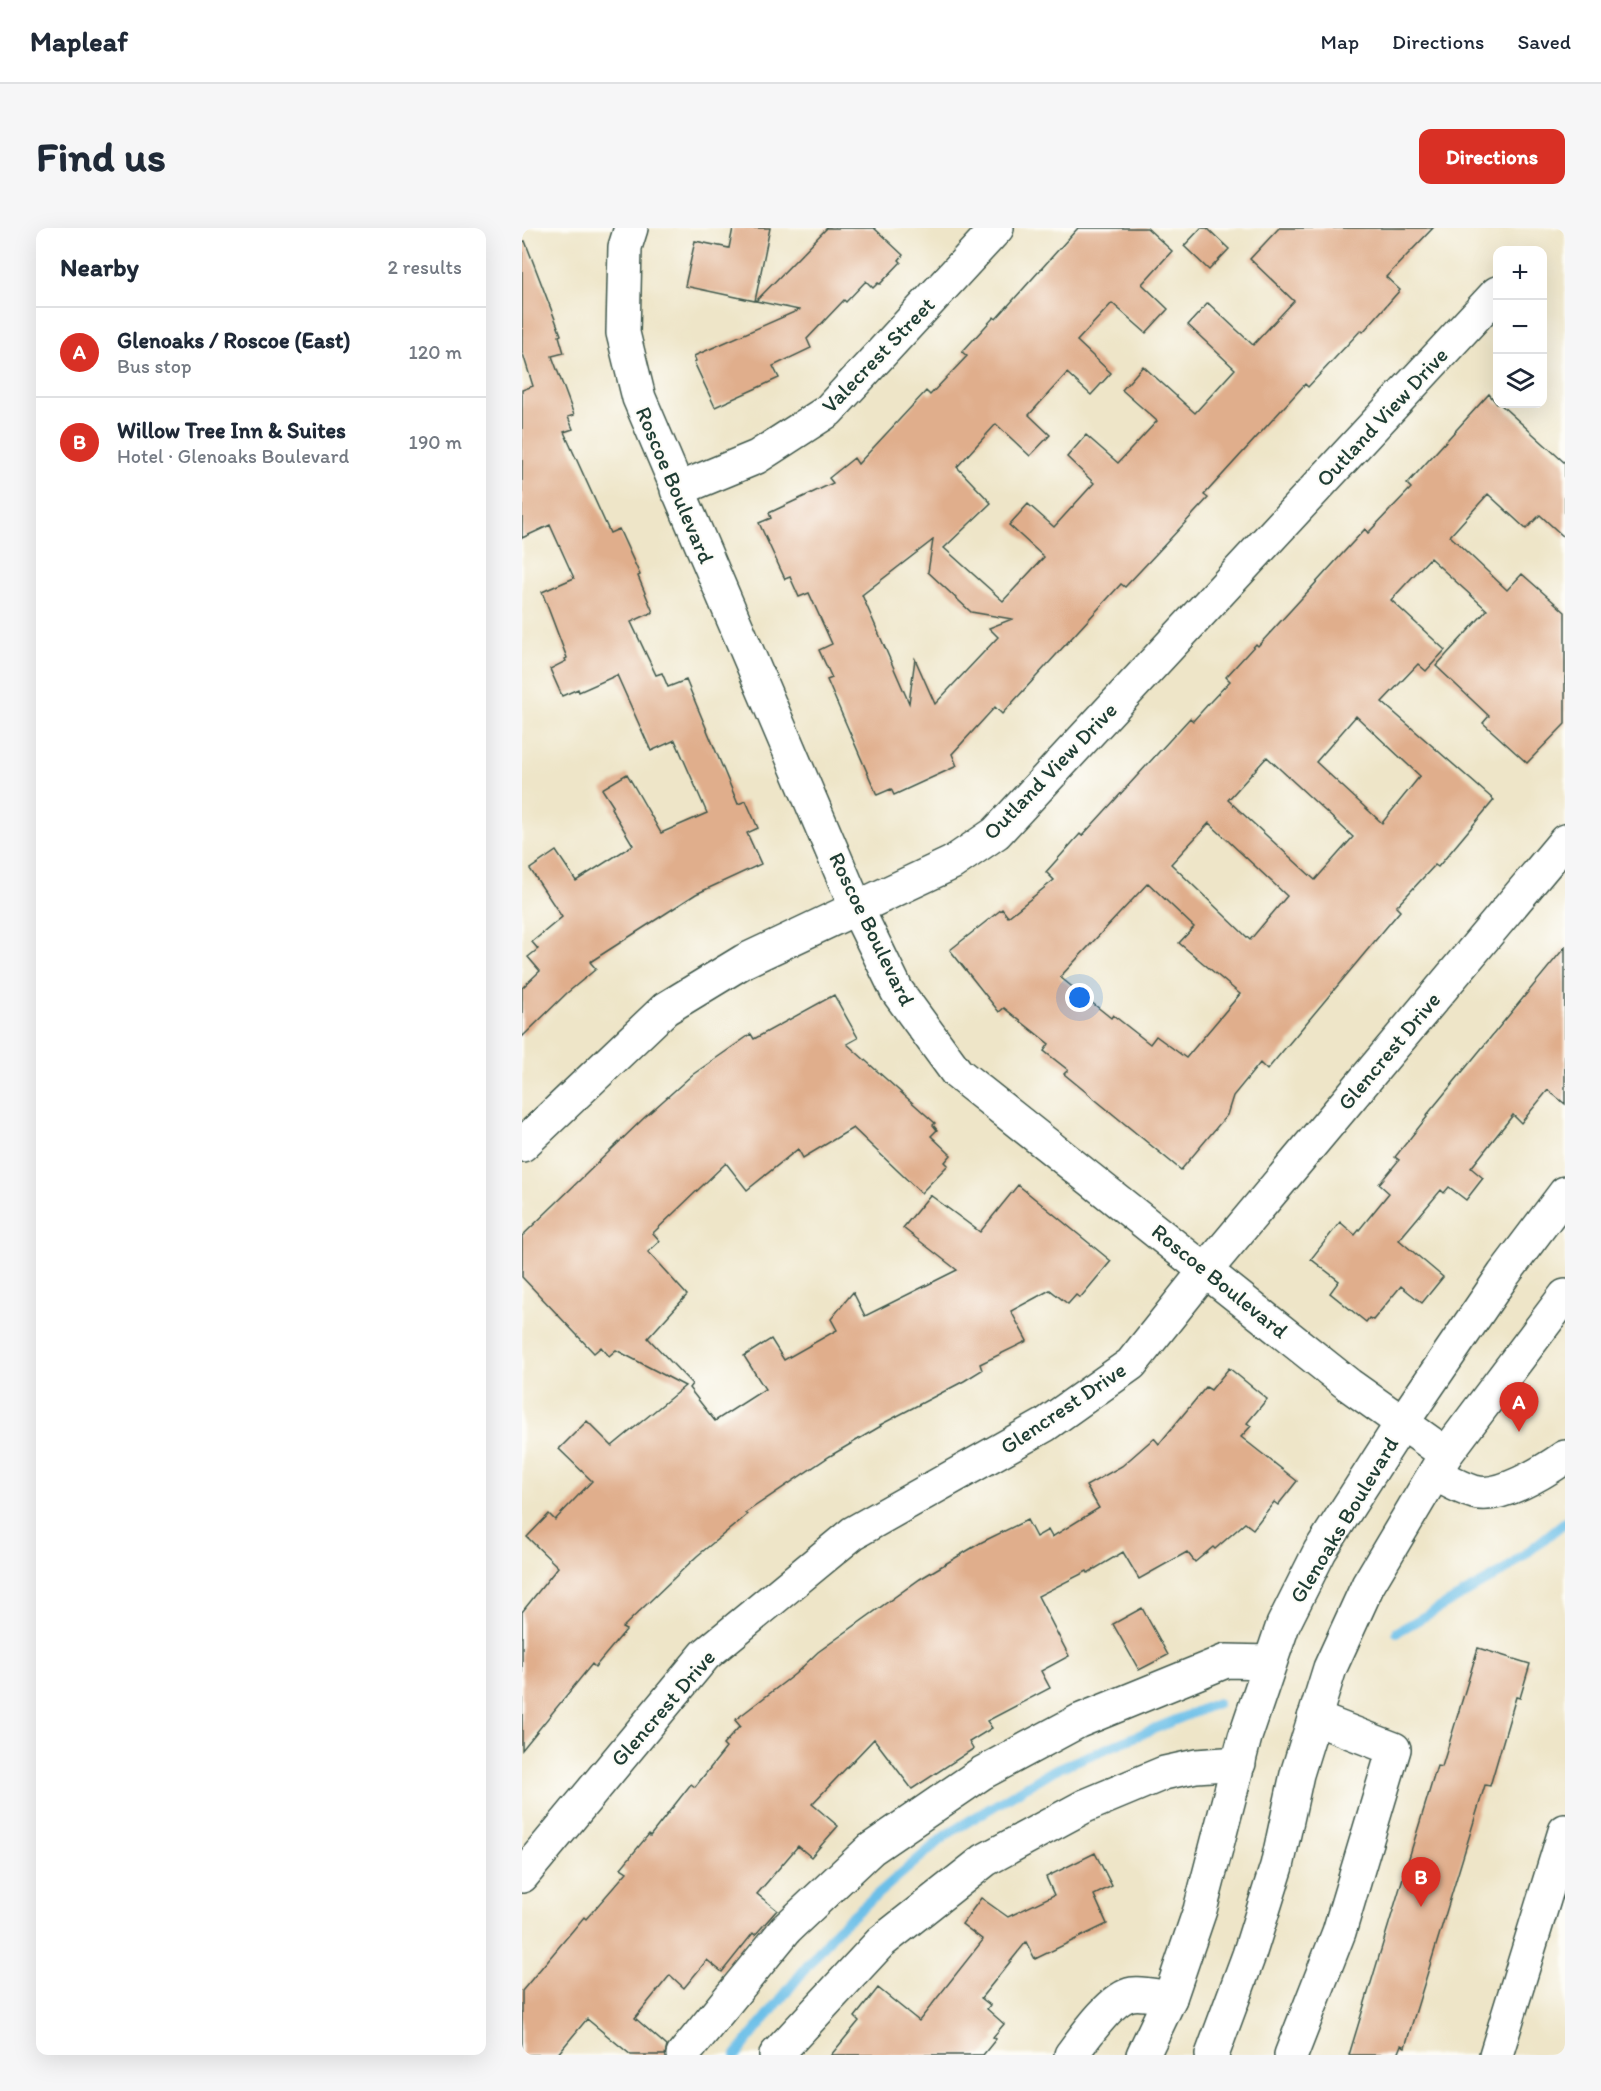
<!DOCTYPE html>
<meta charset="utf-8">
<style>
body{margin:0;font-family:Itim,sans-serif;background:#f6f6f7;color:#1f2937}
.controls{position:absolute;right:18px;top:18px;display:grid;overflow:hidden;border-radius:12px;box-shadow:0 6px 24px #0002}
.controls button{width:54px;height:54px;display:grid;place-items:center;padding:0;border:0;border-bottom:2px solid #e0e1e3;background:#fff;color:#1f2937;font:30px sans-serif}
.you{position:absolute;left:558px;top:770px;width:21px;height:21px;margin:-15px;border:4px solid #fff;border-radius:50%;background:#1a73e8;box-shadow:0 0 0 9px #1a73e833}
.badge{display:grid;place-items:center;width:39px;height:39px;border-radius:50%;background:#d93025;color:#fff;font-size:20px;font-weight:700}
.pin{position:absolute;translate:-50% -50px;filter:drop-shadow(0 2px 3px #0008)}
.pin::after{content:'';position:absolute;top:32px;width:21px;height:18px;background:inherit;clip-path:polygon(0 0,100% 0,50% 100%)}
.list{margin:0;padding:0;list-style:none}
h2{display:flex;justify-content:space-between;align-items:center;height:78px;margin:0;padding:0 24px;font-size:26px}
h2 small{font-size:20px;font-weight:400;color:#747a83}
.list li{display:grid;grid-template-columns:39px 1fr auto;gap:18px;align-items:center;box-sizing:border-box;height:90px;padding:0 24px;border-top:2px solid #e0e1e3}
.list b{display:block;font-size:22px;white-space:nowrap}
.list p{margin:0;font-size:20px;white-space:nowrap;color:#747a83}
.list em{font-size:20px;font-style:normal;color:#747a83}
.icon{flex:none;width:33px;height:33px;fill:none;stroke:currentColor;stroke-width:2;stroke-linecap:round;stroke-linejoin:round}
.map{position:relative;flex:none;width:1043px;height:1827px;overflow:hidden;border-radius:12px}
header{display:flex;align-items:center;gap:36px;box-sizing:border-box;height:84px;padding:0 30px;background:#fff;border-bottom:2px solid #e0e1e3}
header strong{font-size:28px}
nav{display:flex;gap:33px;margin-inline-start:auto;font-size:21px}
.intro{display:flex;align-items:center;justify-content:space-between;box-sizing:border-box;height:144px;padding:0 36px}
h1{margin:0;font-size:42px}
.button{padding:15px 27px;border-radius:12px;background:#d93025;color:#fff;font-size:21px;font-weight:700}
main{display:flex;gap:36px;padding:0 36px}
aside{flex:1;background:#fff;border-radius:12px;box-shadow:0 6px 24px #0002}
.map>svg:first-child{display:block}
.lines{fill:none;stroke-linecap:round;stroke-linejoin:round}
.stream{stroke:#6cbfe8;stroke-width:10}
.building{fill:#e0ae8c;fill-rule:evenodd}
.minor-casing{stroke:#3e564a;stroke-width:36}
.major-casing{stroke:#3e564a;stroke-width:36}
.highway-casing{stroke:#3e564a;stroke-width:36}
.minor{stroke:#fff;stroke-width:33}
.major{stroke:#fff;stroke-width:33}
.highway{stroke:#fff;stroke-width:33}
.labels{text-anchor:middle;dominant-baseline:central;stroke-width:4.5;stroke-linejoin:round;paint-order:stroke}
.street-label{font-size:22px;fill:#1f3d34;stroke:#fdfcf7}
</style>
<header>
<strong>Mapleaf</strong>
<nav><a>Map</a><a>Directions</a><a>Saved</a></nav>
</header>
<div class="intro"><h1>Find us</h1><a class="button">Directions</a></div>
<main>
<aside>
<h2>Nearby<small>2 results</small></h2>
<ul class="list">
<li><span class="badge">A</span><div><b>Glenoaks / Roscoe (East)</b><p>Bus stop</p></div><em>120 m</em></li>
<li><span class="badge">B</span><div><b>Willow Tree Inn &amp; Suites</b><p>Hotel · Glenoaks Boulevard</p></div><em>190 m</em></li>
</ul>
</aside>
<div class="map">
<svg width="1043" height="1827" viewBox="0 0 1043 1827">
<rect width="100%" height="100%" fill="#fdfcf7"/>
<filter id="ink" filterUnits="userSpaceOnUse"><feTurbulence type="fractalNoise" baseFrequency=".0167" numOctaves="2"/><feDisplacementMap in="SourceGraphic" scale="12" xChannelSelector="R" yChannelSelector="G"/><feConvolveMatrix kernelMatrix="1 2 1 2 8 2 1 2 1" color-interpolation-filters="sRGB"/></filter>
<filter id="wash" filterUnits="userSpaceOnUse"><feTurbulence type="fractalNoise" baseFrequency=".008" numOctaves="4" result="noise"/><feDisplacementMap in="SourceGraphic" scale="24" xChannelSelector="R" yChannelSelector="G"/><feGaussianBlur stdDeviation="1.35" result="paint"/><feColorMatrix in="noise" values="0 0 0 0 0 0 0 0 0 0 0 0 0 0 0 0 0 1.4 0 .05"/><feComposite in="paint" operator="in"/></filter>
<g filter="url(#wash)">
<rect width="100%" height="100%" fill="#eee5c8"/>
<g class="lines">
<path class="stream" d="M875,1404L982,1343L1043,1294
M214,1827L315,1701L424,1607L532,1542L695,1475"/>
</g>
<g id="blocks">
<path class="building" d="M211,0H248L233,73L163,58L173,13L207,20Z
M305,0H352L381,27L377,32L379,34L358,56L356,55L351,60L344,53L324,74L322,72L285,111L289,120L251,138L257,150L193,179L172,134L174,133L172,128L277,82L234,73Z
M556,0H625L650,23L620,56L646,81L624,105L590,75L555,113L589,145L569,167L545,145L507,187L528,207L508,228L474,196L435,239L469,275L422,320L481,373L522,329L487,297L506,276L532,299L572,255L545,229L564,207L596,235L635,193L600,162L621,138L673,185L713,141L666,97L686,75L731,117L772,73L728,31L757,0H911L864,49L878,62L841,104L839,102L786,159L783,156L682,267L686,270L635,325L603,359L599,356L480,486L473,479L430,526L435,538L372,567L369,561L355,567L305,452L310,450L297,422L310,416L287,365L277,369L268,349L263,351L237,295L249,290L247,285L311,255L307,250L332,230L336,236L404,163L408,167L445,128L440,124L472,89L474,91ZM411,312L406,344L449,384L490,391L467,400L476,409L413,476L393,431L387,475L340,367Z
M679,0H685L707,21L687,42L662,18Z
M3,13L39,107L37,108L42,125L30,128L52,187L46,189L51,201L42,204L88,305L97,301L118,347L116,348L131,384L109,394L134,447L140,445L146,459L164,452L216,576L224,573L236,600L225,605L239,636L174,666L68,734L74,741L45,765L0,809V760L18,743L6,729L16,721L10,714L40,689L8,641L34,623L54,653L111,617L89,580L91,578L80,561L105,546L139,605L185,585L153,512L129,523L95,447L57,464L56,461L40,468L28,441L44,433L43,431L45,430L20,364L52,350L28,297L0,310V162L11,158L0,123V14Z
M967,166L975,176H978L1043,235V310L1018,287L1004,301L966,266L928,308L985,362L1000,346L1043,384V496L1005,535L961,495L967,488L914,438L965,382L908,330L869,372L923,422L904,443L896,436L860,474L972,572L916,639L913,637L874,679L878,683L745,842L738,835L711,868L705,887L659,942L542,846L546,842L522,823L527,816L482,780L477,784L428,722L480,681L486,689L532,652L524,644L558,606L560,608L668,490L671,493L689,473L708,453L704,449L734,416L736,418L843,301L846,305L889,260L885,256ZM834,488L898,548L860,595L794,534ZM745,529L831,609L793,652L706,572ZM687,595L765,668L728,712L649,636ZM626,655L672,699L657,715L718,766L664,830L634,808L628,816L591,787L589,790L538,749Z
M1043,719V876L1026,862L999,895L991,887L949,940L961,950L944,972L927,959L922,965L919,962L877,1012L921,1049L900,1075L879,1058L851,1092L847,1090L844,1094L808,1065L817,1053L789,1031L818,994L833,1007L867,965L857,956L877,932L873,929L905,889L904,888Z
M312,767L336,810L325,816L413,895L411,897L415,902L409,908L429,927L423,934L426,937L399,965L331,900L281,930L276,921L225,962L204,935L131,1005L138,1013L126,1024L165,1067L126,1110L170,1156L167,1160L193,1193L243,1161L222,1128L249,1111L262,1132L315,1102L309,1091L331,1064L343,1088L435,1042L381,1000L408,967L458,1004L496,957L589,1033L558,1070L554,1067L546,1076L528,1062L489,1083L505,1113L458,1136L460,1142L442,1153L358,1197L359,1198L308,1228L223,1285L225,1287L175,1328L100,1400L104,1402L73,1439L70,1436L0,1522V1384L36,1339L5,1309L27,1286L33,1292L70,1253L37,1221L65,1193L90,1218L163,1158L94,1122L87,1128L79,1119L72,1125L0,1049V1008L123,889L170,847L229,806L232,811Z
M707,1140L745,1171L725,1195L729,1198L719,1209L775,1253L756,1277L752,1274L731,1301L723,1295L693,1321L691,1319L673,1334L665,1324L617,1351L601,1324L566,1345L565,1343L516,1368L547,1428L519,1443L528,1460L465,1493L470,1500L447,1514L451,1521L390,1561L352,1511L290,1576L316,1598L289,1629L276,1618L235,1666L255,1682L233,1707L231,1705L200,1744L185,1732L162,1760L148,1747L113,1790L145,1818L143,1827H109L65,1791L35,1827H0V1763L62,1689L64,1691L105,1644L99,1640L127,1606L128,1608L169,1556L173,1559L204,1520L201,1517L218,1498L213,1492L273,1446L296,1424L398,1351L460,1314L505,1292L514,1309L526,1302L530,1309L577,1280L564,1258L600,1238L632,1210L637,1216L684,1159L689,1162Z
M620,1380L646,1427L617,1442L591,1396Z
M956,1420L1008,1436L998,1470L994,1469L968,1558L963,1557L883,1819L879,1817L875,1827H827L915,1538L920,1539Z
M573,1625L590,1658L572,1667L585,1696L513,1731L504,1714L459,1770L468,1777L465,1781L482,1796L471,1809L474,1811L461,1827H309L337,1793L333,1789L356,1760L397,1793L461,1712L440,1696L459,1670L486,1689L532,1667L524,1649Z"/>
</g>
</g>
<g filter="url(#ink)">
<use href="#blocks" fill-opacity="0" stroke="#3e564a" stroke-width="1.5"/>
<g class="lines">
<g class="minor-casing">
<path id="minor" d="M109,0L103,19L101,105L117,170L334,679L375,763L435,845L827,1157L924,1226
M155,262L235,229L306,183L475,0
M0,917L143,781L222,733L430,635L474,605L975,65
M913,1246C925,1252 938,1260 952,1264C977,1272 1023,1243 1043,1229
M0,1648L183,1427L331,1305L523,1197L609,1136L684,1042L1043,613
M161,1827L264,1701L349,1621L460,1545L557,1493L704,1433L748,1434
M254,1827L359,1714L463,1632L563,1578L642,1545L674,1538L717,1535
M549,1827C561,1811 590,1769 610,1766C621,1764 637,1769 648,1770
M769,1827L817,1704L872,1521L792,1490"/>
</g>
<g class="major-casing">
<path id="major" d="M621,1827L648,1770L678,1682L723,1509L761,1397L798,1323L880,1195L982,1046L1043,965
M690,1827L727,1727L755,1638L775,1546L808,1440L846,1357L924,1226L1043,1068"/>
</g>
<g class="highway-casing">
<path id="highway" d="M974,1827L1043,1603"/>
</g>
<use href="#minor" class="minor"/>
<use href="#major" class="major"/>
<use href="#highway" class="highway"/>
</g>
</g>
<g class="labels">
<g class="street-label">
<text transform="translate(356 127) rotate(-46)">Valecrest Street</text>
<text transform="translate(860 189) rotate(-47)">Outland View Drive</text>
<text transform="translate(153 257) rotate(67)">Roscoe Boulevard</text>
<text transform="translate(528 543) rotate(-46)">Outland View Drive</text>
<text transform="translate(350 701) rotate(64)">Roscoe Boulevard</text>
<text transform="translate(867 823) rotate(-50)">Glencrest Drive</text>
<text transform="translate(698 1053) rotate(39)">Roscoe Boulevard</text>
<text transform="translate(541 1180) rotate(-34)">Glencrest Drive</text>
<text transform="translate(822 1292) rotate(-59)">Glenoaks Boulevard</text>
<text transform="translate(141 1480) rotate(-49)">Glencrest Drive</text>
</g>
</g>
</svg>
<div class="controls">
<button>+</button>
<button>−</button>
<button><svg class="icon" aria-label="layers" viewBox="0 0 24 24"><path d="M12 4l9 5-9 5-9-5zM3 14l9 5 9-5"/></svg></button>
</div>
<div class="you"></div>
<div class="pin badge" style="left:997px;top:1204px">A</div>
<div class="pin badge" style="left:899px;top:1679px">B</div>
</div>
</main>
